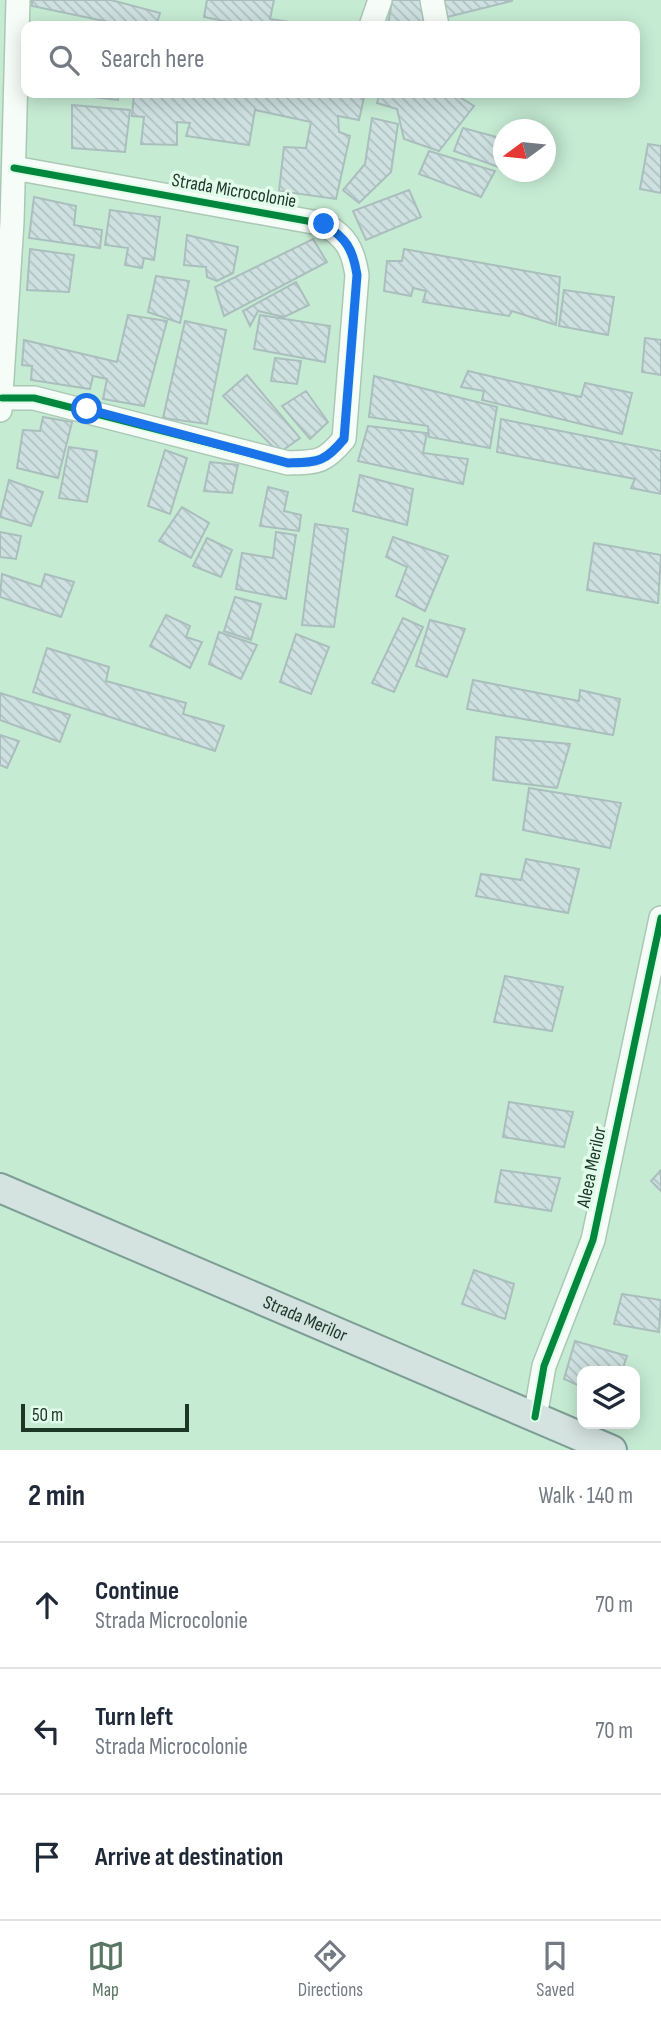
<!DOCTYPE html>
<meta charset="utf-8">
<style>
body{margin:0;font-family:"Sofia Sans Condensed",sans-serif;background:#f2f2f3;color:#1f2937}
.controls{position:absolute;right:21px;bottom:21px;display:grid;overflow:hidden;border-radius:14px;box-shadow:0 4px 18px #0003}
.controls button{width:63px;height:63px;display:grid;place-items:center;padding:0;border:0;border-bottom:2px solid #e0e1e3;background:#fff;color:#1f2937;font:35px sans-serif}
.compass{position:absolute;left:493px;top:119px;width:63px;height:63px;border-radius:50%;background:#fff;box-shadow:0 4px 18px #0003;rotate:255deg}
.scale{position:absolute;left:21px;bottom:18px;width:168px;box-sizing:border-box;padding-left:7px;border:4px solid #1c3726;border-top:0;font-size:19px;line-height:24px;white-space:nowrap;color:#1c3726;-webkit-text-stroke:5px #e2fcea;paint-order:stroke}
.stop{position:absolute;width:21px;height:21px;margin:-16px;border:5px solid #1a73e8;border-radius:50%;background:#fff}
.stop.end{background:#1a73e8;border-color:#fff;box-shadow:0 2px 7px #0008}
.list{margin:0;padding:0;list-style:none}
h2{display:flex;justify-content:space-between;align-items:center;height:91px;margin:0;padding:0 28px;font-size:30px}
h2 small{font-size:23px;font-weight:400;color:#747a83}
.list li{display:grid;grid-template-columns:46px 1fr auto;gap:21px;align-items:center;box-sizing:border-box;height:126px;padding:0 28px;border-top:2px solid #e0e1e3}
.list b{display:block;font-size:26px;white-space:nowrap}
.list p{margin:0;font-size:23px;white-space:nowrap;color:#747a83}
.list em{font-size:23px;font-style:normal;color:#747a83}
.icon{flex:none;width:38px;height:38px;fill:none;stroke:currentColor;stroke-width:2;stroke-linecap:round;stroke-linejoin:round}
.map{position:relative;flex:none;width:661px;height:1450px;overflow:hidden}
.search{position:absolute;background:#fff;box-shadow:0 4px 18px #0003;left:21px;right:21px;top:21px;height:77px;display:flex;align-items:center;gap:18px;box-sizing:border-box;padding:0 24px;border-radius:14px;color:#747a83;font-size:26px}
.sheet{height:469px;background:#fff}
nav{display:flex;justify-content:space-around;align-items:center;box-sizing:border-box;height:98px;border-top:2px solid #e0e1e3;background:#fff;font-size:19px;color:#747a83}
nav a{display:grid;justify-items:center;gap:4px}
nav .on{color:#587663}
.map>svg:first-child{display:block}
.building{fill:url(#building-back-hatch);stroke:#abbebe;stroke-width:2}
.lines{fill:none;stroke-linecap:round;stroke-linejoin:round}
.minor-casing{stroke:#aac8b5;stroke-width:26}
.major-casing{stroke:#7d9e95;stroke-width:32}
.minor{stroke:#f6fcf8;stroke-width:23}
.major{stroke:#d4e2e0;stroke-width:28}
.cycleway-casing{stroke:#e2fcea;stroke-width:11}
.cycleway{stroke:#00873e;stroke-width:7}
.route{stroke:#1a73e8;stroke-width:9}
.labels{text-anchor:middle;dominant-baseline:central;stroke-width:7;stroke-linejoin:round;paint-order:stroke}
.street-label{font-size:19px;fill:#1c3726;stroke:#e2fcea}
</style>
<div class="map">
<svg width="661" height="1450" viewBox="0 0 661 1450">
<defs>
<pattern id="building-back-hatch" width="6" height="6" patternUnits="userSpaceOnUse" patternTransform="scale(1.75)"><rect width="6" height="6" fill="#cee1e0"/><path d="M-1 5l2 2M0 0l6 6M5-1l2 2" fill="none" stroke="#b0c2c0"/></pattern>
</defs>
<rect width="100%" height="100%" fill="#c6ebd3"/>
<path class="building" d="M32,0H111L160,13L156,26H128L32,6Z
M207,0H274L270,19L316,26H248L204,17Z
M392,0H424L423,26H388Z
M436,0H512V1L439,19Z
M68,93H119L118,100L68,94Z
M134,93H365L359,120L338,116L339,132L350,136L336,199L279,191L284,147L306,148L311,122L255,110L249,145L186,136L190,123L177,122V145L141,144L144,117L132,116Z
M380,93H453L474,106L439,151L404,139L397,109L377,103Z
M72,105L130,110L125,152L72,148Z
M372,118L398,124L391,172L359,203L343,190L365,164Z
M463,128L504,139V169L454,151Z
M648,144L661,146V193L640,189Z
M429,151L495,171L481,197L419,174Z
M409,190L421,217L366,240L353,211Z
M34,197L76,206L74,225L102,230L100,248L29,238Z
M110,210L160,217L154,260L144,258L142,268L125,265L128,248L105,245Z
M187,235L238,247L233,273L217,281L207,277L206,267L184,265Z
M313,239L327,262L224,316L215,287Z
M30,249L74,255L69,292L27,290Z
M404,249L560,277L556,325L512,311L509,316L423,302L426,291L413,288L411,296L384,291L387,261H402Z
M156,276L189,281L180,323L148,312Z
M296,282L309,305L284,317L258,311L250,326L243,311Z
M564,290L614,297L608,335L559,326Z
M128,315L167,321L144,406L103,399L107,379L93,376L90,389L31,380L32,366L22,365L24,340L117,362Z
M260,315L330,326L325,362L254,349Z
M185,321L226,330L207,424L163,418Z
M645,338L661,340V375L642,372Z
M275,358L301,361L297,384L271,381Z
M468,371L581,397L585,383L632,393L622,434L482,400L484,391L461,387Z
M247,375L300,438L279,453L223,396Z
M374,376L497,407L490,448L429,437L428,426L369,417Z
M306,391L328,422L310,439L282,406Z
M43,417L72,422L58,478L17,468L23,430L40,431Z
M501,419L661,451V494L631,488L635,479L497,452Z
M368,426L427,433L423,453L468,459L463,484L358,461Z
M69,447L97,451L87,502L59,498Z
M165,450L187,458L170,514L148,506Z
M210,462L238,465L232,493L204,491Z
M360,475L413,489L407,525L353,511Z
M9,480L43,492L31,526L0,517Z
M268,487L288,492L284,511L301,515L299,531L260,526Z
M182,507L209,523L191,558L159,541Z
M315,524L348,529L334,627L302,625Z
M0,532L21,536L16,559L0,557Z
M276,532L296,535L286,599L236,589L242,553L273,558Z
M393,537L448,556L425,611L396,596L407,567L386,557Z
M207,538L232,550L221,577L193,566Z
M594,543L661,555L658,603L587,590Z
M2,574L41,587L45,574L74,582L61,617L0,597Z
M235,597L261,604L251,640L224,631Z
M166,615L190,626L186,637L202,642L190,668L150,646Z
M403,618L423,627L394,692L372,683Z
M430,620L465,629L447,677L416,666Z
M219,632L257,645L241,679L209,664Z
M296,634L329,647L311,694L280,682Z
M47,648L109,667L106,681L186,703L183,714L224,726L215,751L33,692Z
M473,680L579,701L580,690L620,699L613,735L467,709Z
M0,693L70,715L60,742L0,720Z
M0,735L19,741L7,768L0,765Z
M496,737L570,744L557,788L493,780Z
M529,788L621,803L610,848L523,830Z
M526,859L579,869L568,913L476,896L481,874L521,880Z
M505,976L563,987L552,1031L494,1022Z
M509,1102L573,1112L564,1147L503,1137Z
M501,1170L560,1178L551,1211L495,1202Z
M661,1170V1191L651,1181Z
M474,1270L514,1284L505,1319L462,1304Z
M622,1294L661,1300L659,1332L614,1324Z
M575,1341L627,1356L622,1371H582V1387L564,1379Z"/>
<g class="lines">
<g class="minor-casing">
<path id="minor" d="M432,0L437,26
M371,26L380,0
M2,398H34L288,463C318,462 324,463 344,439L357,275C353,249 346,237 324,224L14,168
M0,410L12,222L18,0
M535,1417L544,1366L593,1240L661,918"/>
</g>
<g class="major-casing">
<g id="major">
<path id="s1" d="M0,1188L612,1450"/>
</g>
</g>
<use href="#minor" class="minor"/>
<use href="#major" class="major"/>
<g class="cycleway-casing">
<path id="cycleway" d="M2,398H34L288,463C318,462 324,463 344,439L357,275C353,249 346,237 324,224L14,168
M535,1417L544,1366L593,1240L661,918"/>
</g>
<use href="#cycleway" class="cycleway"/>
</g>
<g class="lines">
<path class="route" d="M87,409L288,463C318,462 324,463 344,439L357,275C353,249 346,238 324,224"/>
</g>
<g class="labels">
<g class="street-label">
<text transform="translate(234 191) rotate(10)">Strada Microcolonie</text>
<text transform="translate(592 1167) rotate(-78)">Aleea Merilor</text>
<text stroke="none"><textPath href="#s1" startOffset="332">Strada Merilor</textPath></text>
</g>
</g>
</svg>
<div class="controls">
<button><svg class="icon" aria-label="layers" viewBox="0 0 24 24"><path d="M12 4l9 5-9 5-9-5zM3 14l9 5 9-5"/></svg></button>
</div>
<svg class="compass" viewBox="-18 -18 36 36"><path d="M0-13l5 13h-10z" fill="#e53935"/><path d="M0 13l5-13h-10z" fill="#747a83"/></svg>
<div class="scale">50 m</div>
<div class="stop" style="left:87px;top:409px"></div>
<div class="stop end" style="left:324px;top:224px"></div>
<div class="search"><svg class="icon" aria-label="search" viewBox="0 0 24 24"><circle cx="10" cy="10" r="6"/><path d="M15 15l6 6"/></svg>Search here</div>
</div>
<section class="sheet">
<h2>2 min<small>Walk · 140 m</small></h2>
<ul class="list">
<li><svg class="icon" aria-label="ahead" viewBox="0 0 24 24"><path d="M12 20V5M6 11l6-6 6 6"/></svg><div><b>Continue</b><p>Strada Microcolonie</p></div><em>70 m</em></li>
<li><svg class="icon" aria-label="left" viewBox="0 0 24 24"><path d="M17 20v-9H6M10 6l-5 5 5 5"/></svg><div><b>Turn left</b><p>Strada Microcolonie</p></div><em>70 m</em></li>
<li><svg class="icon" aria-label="arrive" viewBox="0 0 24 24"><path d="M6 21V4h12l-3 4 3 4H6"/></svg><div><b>Arrive at destination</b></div></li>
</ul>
</section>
<nav>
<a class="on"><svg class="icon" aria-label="map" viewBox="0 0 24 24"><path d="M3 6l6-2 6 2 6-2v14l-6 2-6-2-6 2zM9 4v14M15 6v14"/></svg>Map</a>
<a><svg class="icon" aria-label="directions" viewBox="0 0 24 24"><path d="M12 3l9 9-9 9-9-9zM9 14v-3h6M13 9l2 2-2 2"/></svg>Directions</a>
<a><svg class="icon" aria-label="saved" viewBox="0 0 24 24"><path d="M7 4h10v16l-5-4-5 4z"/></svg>Saved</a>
</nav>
